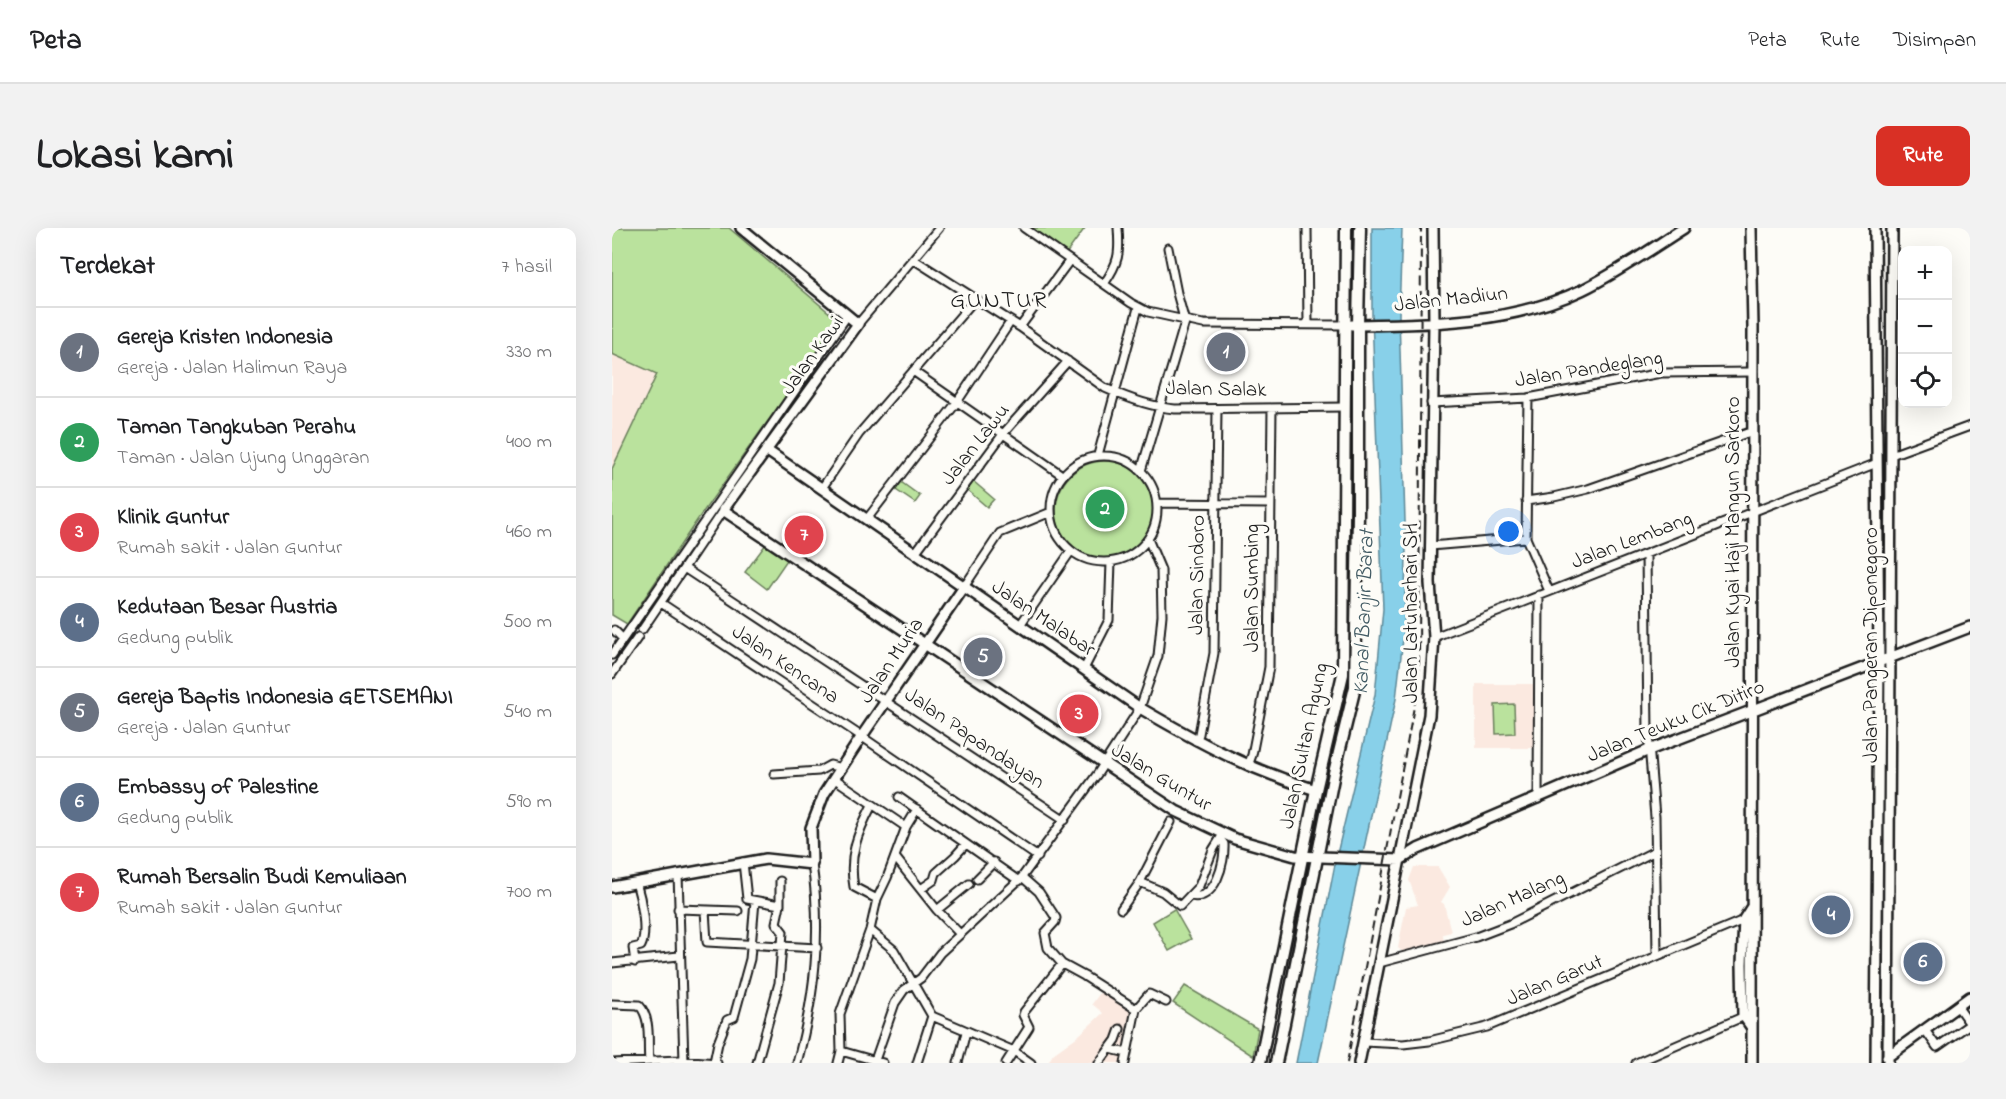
<!DOCTYPE html>
<html lang="id">
<meta charset="utf-8">
<style>
body{margin:0;font-family:"Indie Flower",sans-serif;background:#f2f2f2;color:#202124}
.controls{position:absolute;right:18px;top:18px;display:grid;overflow:hidden;border-radius:12px;box-shadow:0 6px 24px #0002}
.controls button{width:54px;height:54px;display:grid;place-items:center;padding:0;border:0;border-bottom:2px solid #e0e0e0;background:#fff;color:#202124;font:30px sans-serif}
.you{position:absolute;left:897px;top:304px;width:21px;height:21px;margin:-15px;border:4px solid #fff;border-radius:50%;background:#1a73e8;box-shadow:0 0 0 9px #1a73e833}
.badge{display:grid;place-items:center;width:39px;height:39px;border-radius:50%;background:#d93025;color:#fff;font-size:20px;font-weight:700}
.pin{position:absolute;translate:-50% -50%;border:3px solid #fff;box-shadow:0 2px 6px #0006}
.list{margin:0;padding:0;list-style:none}
h2{display:flex;justify-content:space-between;align-items:center;height:78px;margin:0;padding:0 24px;font-size:26px}
h2 small{font-size:20px;font-weight:400;color:#757577}
.list li{display:grid;grid-template-columns:39px 1fr auto;gap:18px;align-items:center;box-sizing:border-box;height:90px;padding:0 24px;border-top:2px solid #e0e0e0}
.list b{display:block;font-size:22px;white-space:nowrap}
.list p{margin:0;font-size:20px;white-space:nowrap;color:#757577}
.list em{font-size:20px;font-style:normal;color:#757577}
.icon{flex:none;width:33px;height:33px;fill:none;stroke:currentColor;stroke-width:2;stroke-linecap:round;stroke-linejoin:round}
.map{position:relative;flex:none;width:1358px;height:835px;overflow:hidden;border-radius:12px}
header{display:flex;align-items:center;gap:36px;box-sizing:border-box;height:84px;padding:0 30px;background:#fff;border-bottom:2px solid #e0e0e0}
header strong{font-size:28px}
nav{display:flex;gap:33px;margin-inline-start:auto;font-size:21px}
.intro{display:flex;align-items:center;justify-content:space-between;box-sizing:border-box;height:144px;padding:0 36px}
h1{margin:0;font-size:42px}
.button{padding:15px 27px;border-radius:12px;background:#d93025;color:#fff;font-size:21px;font-weight:700}
main{display:flex;gap:36px;padding:0 36px}
aside{flex:1;background:#fff;border-radius:12px;box-shadow:0 6px 24px #0002}
.map>svg:first-child{display:block}
.built{fill:#fbe9e0}
.green{fill:#bae29d;stroke:#6b7f5c;stroke-width:1.5}
.water{fill:#88d0e9;stroke:#5d8897;stroke-width:1.5}
.lines{fill:none;stroke-linecap:round;stroke-linejoin:round}
.street-casing{stroke:#1c1c1c;stroke-width:11}
.secondary-casing{stroke:#1c1c1c;stroke-width:14}
.primary-casing{stroke:#1c1c1c;stroke-width:15}
.street{stroke:#fdfcf7;stroke-width:7}
.secondary{stroke:#fdfcf7;stroke-width:9}
.primary{stroke:#fdfcf7;stroke-width:10}
.rail{stroke:#1c1c1c;stroke-width:2;stroke-dasharray:9 4.5;stroke-linecap:butt}
.labels{text-anchor:middle;dominant-baseline:central;stroke-width:6;stroke-linejoin:round;paint-order:stroke}
.street-label{font-size:21px;fill:#1c1c1c;stroke:#fdfcf7}
.water-label{font-size:22px;font-style:italic;fill:#425b64;stroke:#fdfcf7}
.quarter-label{font-size:24px;letter-spacing:1.5px;fill:#1c1c1c;stroke:#fdfcf7}
</style>
<header>
<strong>Peta</strong>
<nav><a>Peta</a><a>Rute</a><a>Disimpan</a></nav>
</header>
<div class="intro"><h1>Lokasi kami</h1><a class="button">Rute</a></div>
<main>
<aside>
<h2>Terdekat<small>7 hasil</small></h2>
<ul class="list">
<li><span class="badge" style="background:#6b7280">1</span><div><b>Gereja Kristen Indonesia</b><p>Gereja · Jalan Halimun Raya</p></div><em>330 m</em></li>
<li><span class="badge" style="background:#2e9e5b">2</span><div><b>Taman Tangkuban Perahu</b><p>Taman · Jalan Ujung Unggaran</p></div><em>400 m</em></li>
<li><span class="badge" style="background:#e0444e">3</span><div><b>Klinik Guntur</b><p>Rumah sakit · Jalan Guntur</p></div><em>460 m</em></li>
<li><span class="badge" style="background:#5c6f8a">4</span><div><b>Kedutaan Besar Austria</b><p>Gedung publik</p></div><em>500 m</em></li>
<li><span class="badge" style="background:#6b7280">5</span><div><b>Gereja Baptis Indonesia GETSEMANI</b><p>Gereja · Jalan Guntur</p></div><em>540 m</em></li>
<li><span class="badge" style="background:#5c6f8a">6</span><div><b>Embassy of Palestine</b><p>Gedung publik</p></div><em>590 m</em></li>
<li><span class="badge" style="background:#e0444e">7</span><div><b>Rumah Bersalin Budi Kemuliaan</b><p>Rumah sakit · Jalan Guntur</p></div><em>700 m</em></li>
</ul>
</aside>
<div class="map">
<svg width="1358" height="835" viewBox="0 0 1358 835">
<rect width="100%" height="100%" fill="#fdfcf7"/>
<filter id="ink" filterUnits="userSpaceOnUse"><feTurbulence type="fractalNoise" baseFrequency=".0167" numOctaves="2"/><feDisplacementMap in="SourceGraphic" scale="12" xChannelSelector="R" yChannelSelector="G"/><feConvolveMatrix kernelMatrix="1 2 1 2 8 2 1 2 1" color-interpolation-filters="sRGB"/></filter>
<g filter="url(#ink)">
<path class="built" d="M0,126L45,146L0,241Z
M864,456H921V520H864Z
M802,639H826L838,659L829,674L832,676L839,704L831,706L832,715L791,724L786,720L794,679L806,677L797,652Z
M490,762L520,782L509,835H436L441,826L466,808L491,785L480,776Z"/>
<path class="green" d="M0,0H117L227,93L86,291L15,396L0,387V241L45,146L0,126Z
M420,0H473L454,26Z
M444 282a49 49 0 1 1 98 0a49 49 0 1 1-98 0Z
M361,253L382,271L375,279L354,261Z
M289,254L308,268L303,275L284,262Z
M154,316L175,332L155,361L133,344Z
M902,476L903,505L884,506L883,477Z
M562,681L579,711L557,723L541,694Z
M573,758L646,801L641,828L561,775Z"/>
<path class="water" d="M760,0H790L787,87L794,328L792,402L784,471L706,835H684L725,626L763,467L771,381L760,88Z"/>
<g class="lines">
<g class="street-casing">
<path id="street" d="M412,0L519,75L536,84L591,96L732,97
M695,0L696,97
M301,31L408,99L493,160C515,170 540,179 563,181L733,179
M492,56C507,34 508,26 506,0
M246,96L327,0
M408,99L458,32
M301,143L450,247
M916,170L914,310L937,363
M819,175L916,170L1049,145L1140,144
M486,227L526,80
M1279,227L1358,198
M439 281a53 53 0 1 1 106 0a53 53 0 1 1-106 0Z
M529,243L573,94L565,65L556,20
M210,260L247,206L364,70
M914,273L942,269L976,261L1141,203
M545,275L658,276
M255,291L345,174L399,93
M818,318L914,310
M303,325L391,206L456,133
M1034,326L1036,505L1043,589L1045,727
M72,340L453,592
M352,359L388,305L439,284
M49,375L246,506L426,629
M408,397L459,323
M2,402L11,411
M30,402L111,282
M822,409L1265,235
M0,427L235,88
M472,441L497,392L499,334
M0,446L26,409
M584,513L587,506L602,425L605,181
M636,538L640,527L657,439L660,180
M162,546L207,543L218,537L229,540
M223,551L294,599
M287,569L407,653
M926,571L927,367
M260,577C246,604 236,627 242,659L265,671
M283,629L325,682L348,706
M131,634L135,671L168,677
M66,646L72,833
M410,649L427,664L444,690L443,694L433,705L436,720L450,736L472,748L524,781
M365,651L382,634
M528,654L551,664L568,678L587,658L601,622L611,606
M309,661L322,652L324,645L343,628L353,617
M578,668C604,674 613,634 612,616L608,611
M66,681L126,683
M509,681L528,654L559,594
M93,682L95,714L205,720
M325,682L357,656
M258,702L282,722L320,788L402,823L419,835
M23,734L21,720L29,718C36,704 29,670 24,654
M0,735L67,728
M767,735L864,709L898,696L1043,623
M0,776L27,777C40,791 35,814 37,833
M1345,778L1358,796
M1313,802L1325,819L1358,796
M752,814L791,816L817,813L875,799L1134,691
M498,821L515,825
M102,834L106,815L115,792L122,789L138,731L143,673
M0,835L67,832L105,835
M145,835L167,755L171,704L164,695L168,677V653
M185,835C203,767 210,706 200,636
M226,835L229,823
M262,835L283,775L292,762L309,750L328,725L410,649L486,545L528,480L546,428L550,387L549,342L536,311
M271,835L229,823L228,786L258,702L265,671L275,650L294,599L305,581
M305,835L320,788
M346,835L354,804
M394,835L417,799L411,787L412,784L450,736
M487,835L504,812L508,801
M513,835L524,781L537,766L554,774
M1024,835L1135,787"/>
</g>
<g class="secondary-casing">
<path id="secondary" d="M129,0L246,96L111,282L564,583L623,611L683,628L788,632
M1139,0L1141,99L1140,835
M1263,0L1267,433L1264,835
M740,97C818,96 898,96 970,62C1005,45 1039,21 1072,0
M154,222L528,480C588,515 638,542 704,562
M788,632L806,621L1037,522L1358,399
M0,659L154,631L200,636L199,600L212,566L250,508L352,359
M1139,680L1132,691L1130,736L1131,787L1140,800
M1275,829L1358,769
M747,835L817,487L822,409L818,355L822,95L821,0
M1276,835L1280,0"/>
</g>
<g class="primary-casing">
<path id="primary" d="M648,835L704,562L731,446L734,0
M664,835L722,545L743,459L746,286V97L748,0"/>
</g>
<use href="#street" class="street"/>
<use href="#secondary" class="secondary"/>
<use href="#primary" class="primary"/>
<path class="rail" d="M735,835L804,468L807,437L809,0"/>
</g>
</g>
<g class="labels">
<g class="street-label">
<text transform="translate(839 72) rotate(-6)">Jalan Madiun</text>
<text transform="translate(201 128) rotate(-54)">Jalan Kawi</text>
<text transform="translate(977 142) rotate(-9)">Jalan Pandeglang</text>
<text transform="translate(604 162) rotate(1)">Jalan Salak</text>
<text transform="translate(364 217) rotate(-52)">Jalan Lawu</text>
<text transform="translate(1122 304) rotate(-90)">Jalan Kyai Haji Mangun Sarkoro</text>
<text transform="translate(1020 313) rotate(-21)">Jalan Lembang</text>
<text transform="translate(586 347) rotate(-89)">Jalan Sindoro</text>
<text transform="translate(641 360) rotate(-90)">Jalan Sumbing</text>
<text transform="translate(800 385) rotate(-90)">Jalan Latuharhari SH</text>
<text transform="translate(431 391) rotate(34)">Jalan Malabar</text>
<text transform="translate(1260 417) rotate(-90)">Jalan Pangeran Diponegoro</text>
<text transform="translate(280 433) rotate(-56)">Jalan Muria</text>
<text transform="translate(173 437) rotate(34)">Jalan Kencana</text>
<text transform="translate(1064 494) rotate(-22)">Jalan Teuku Cik Ditiro</text>
<text transform="translate(362 511) rotate(34)">Jalan Papandayan</text>
<text transform="translate(693 518) rotate(-78)">Jalan Sultan Agung</text>
<text transform="translate(549 550) rotate(31)">Jalan Guntur</text>
<text transform="translate(901 672) rotate(-24)">Jalan Malang</text>
<text transform="translate(943 753) rotate(-23)">Jalan Garut</text>
</g>
<g class="water-label">
<text transform="translate(753 384) rotate(-88)">Kanal Banjir Barat</text>
</g>
<g class="quarter-label">
<text x="387" y="73">GUNTUR</text>
</g>
</g>
</svg>
<div class="controls">
<button>+</button>
<button>−</button>
<button><svg class="icon" aria-label="locate" viewBox="0 0 24 24"><circle cx="12" cy="12" r="6"/><path d="M12 2v4M12 18v4M2 12h4M18 12h4"/></svg></button>
</div>
<div class="you"></div>
<div class="pin badge" style="left:614px;top:124px;background:#6b7280">1</div>
<div class="pin badge" style="left:493px;top:281px;background:#2e9e5b">2</div>
<div class="pin badge" style="left:467px;top:486px;background:#e0444e">3</div>
<div class="pin badge" style="left:1219px;top:687px;background:#5c6f8a">4</div>
<div class="pin badge" style="left:371px;top:429px;background:#6b7280">5</div>
<div class="pin badge" style="left:1311px;top:734px;background:#5c6f8a">6</div>
<div class="pin badge" style="left:192px;top:307px;background:#e0444e">7</div>
</div>
</main>
